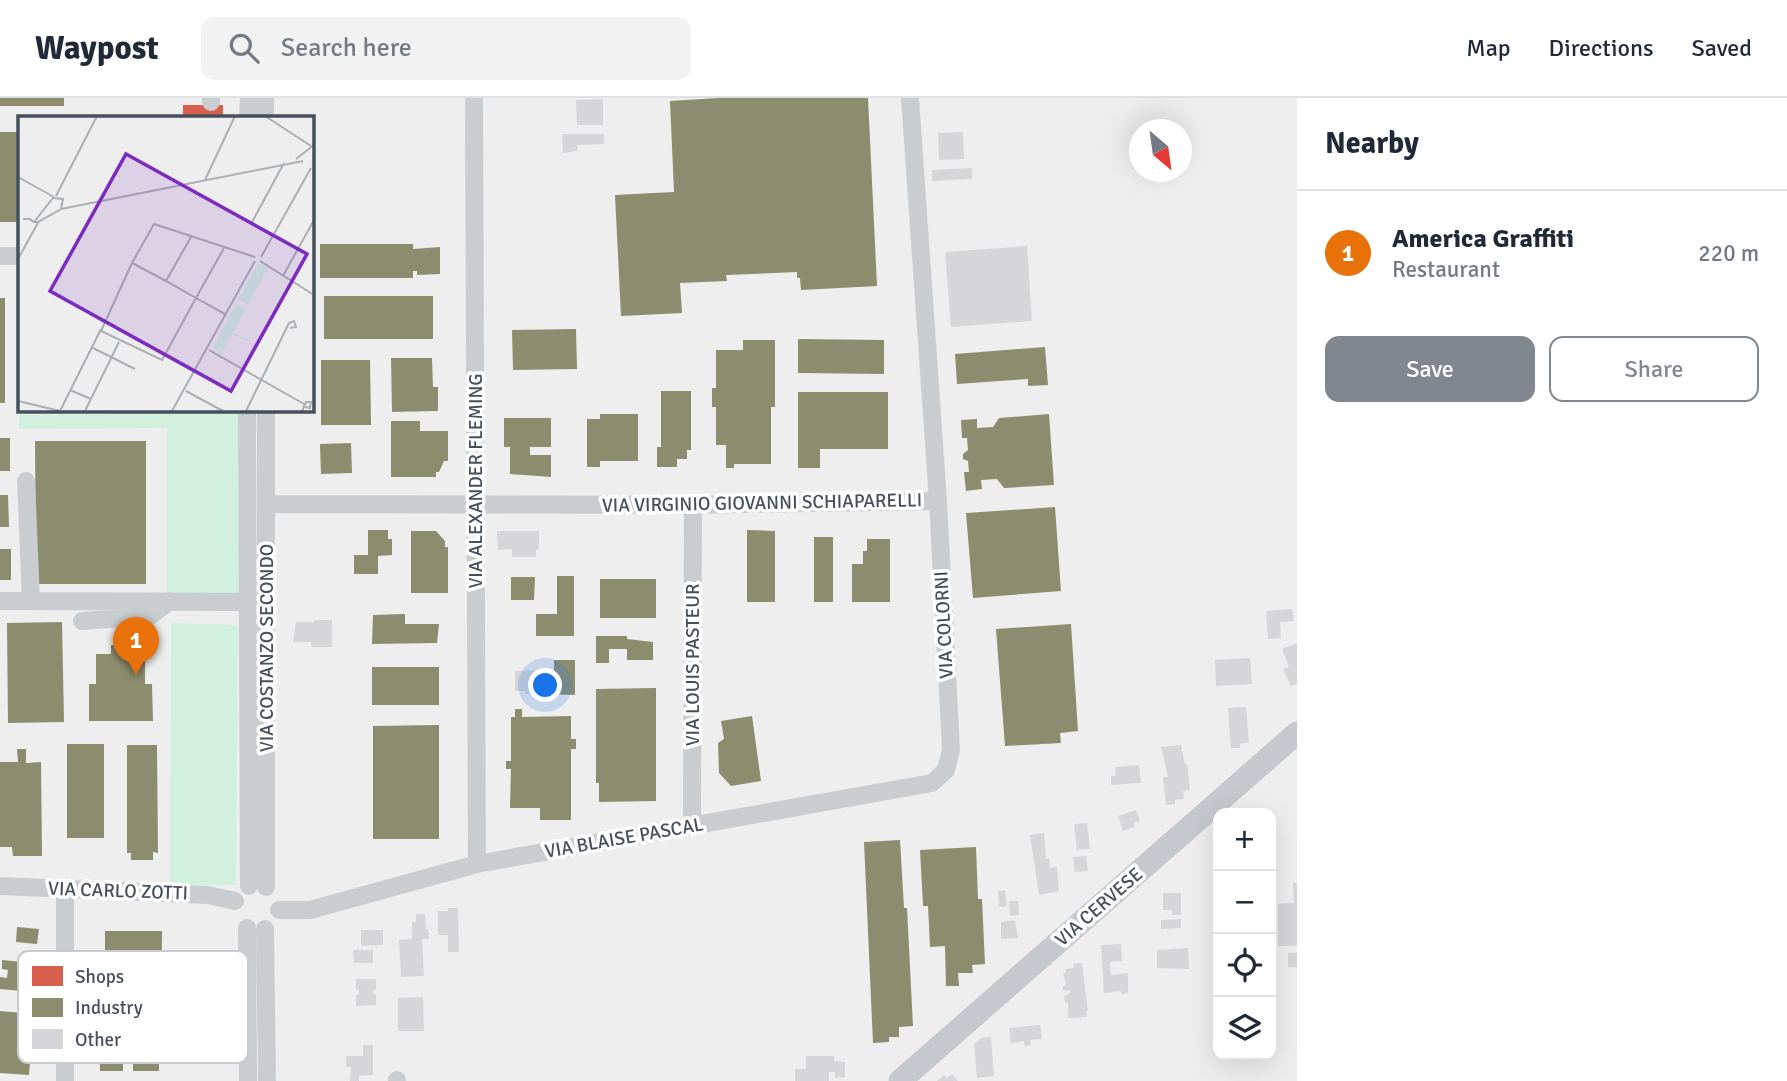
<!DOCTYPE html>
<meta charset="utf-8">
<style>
body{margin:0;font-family:Signika,sans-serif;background:#f2f2f3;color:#1f2937}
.controls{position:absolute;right:21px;bottom:21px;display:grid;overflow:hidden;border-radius:14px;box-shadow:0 7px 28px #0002}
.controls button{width:63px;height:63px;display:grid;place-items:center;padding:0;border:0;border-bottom:2px solid #e0e1e3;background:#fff;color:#1f2937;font:35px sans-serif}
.compass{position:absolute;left:1129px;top:21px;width:63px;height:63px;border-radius:50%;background:#fff;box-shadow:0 7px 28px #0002;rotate:151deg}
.you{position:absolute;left:546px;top:588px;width:24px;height:24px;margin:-18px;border:5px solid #fff;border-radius:50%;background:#1a73e8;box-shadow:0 0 0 10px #1a73e833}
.badge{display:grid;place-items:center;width:46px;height:46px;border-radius:50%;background:#80878f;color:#fff;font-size:23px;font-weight:700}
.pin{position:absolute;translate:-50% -58px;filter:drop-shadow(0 2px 4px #0008)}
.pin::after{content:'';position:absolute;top:37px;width:24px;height:21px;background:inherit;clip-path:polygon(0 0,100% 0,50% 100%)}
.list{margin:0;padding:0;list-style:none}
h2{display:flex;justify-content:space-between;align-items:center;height:91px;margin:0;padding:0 28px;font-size:30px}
h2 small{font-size:23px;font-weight:400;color:#747a83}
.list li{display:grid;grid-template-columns:46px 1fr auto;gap:21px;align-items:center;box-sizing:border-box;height:126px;padding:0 28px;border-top:2px solid #e0e1e3}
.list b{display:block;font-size:26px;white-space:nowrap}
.list p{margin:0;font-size:23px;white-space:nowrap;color:#747a83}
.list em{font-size:23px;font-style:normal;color:#747a83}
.actions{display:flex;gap:14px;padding:21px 28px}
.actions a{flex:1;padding:16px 0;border:2px solid #80878f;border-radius:14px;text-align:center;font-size:24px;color:#80878f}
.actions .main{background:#80878f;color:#fff}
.icon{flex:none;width:38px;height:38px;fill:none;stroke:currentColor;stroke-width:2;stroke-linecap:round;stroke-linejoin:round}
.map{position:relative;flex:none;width:1297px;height:983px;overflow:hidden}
header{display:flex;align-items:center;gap:42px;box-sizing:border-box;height:98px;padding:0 35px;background:#fff;border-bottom:2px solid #e0e1e3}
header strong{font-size:33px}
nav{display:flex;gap:38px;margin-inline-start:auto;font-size:24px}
.search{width:490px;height:63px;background:#f2f2f3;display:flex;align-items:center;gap:18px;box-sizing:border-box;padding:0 24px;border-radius:14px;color:#747a83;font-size:26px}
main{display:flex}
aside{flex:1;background:#fff}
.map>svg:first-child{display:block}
.green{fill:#d1f0de}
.shops{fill:#d6604d}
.industry{fill:#8c8c6e}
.building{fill:#d6d6d9}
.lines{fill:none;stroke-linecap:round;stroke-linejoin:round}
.minor{stroke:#cacdd0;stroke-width:18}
.major{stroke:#c5c9ce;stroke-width:23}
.labels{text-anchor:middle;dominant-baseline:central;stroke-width:7;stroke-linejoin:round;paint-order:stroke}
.street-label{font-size:19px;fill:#45505c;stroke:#fff}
.inset-road{fill:none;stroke:#abafb4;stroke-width:2}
.view{fill:#7b2cbf;fill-opacity:0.15;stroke:#7b2cbf;stroke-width:3.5}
.inset-edge{fill:none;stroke:#45505c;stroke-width:3.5}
.key{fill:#fff;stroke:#c7cace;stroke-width:2}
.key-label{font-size:19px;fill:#45505c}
</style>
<header>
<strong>Waypost</strong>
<div class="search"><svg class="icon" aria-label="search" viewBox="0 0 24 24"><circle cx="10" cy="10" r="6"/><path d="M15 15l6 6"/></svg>Search here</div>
<nav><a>Map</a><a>Directions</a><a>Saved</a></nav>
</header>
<main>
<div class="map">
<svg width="1297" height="983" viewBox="0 0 1297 983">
<rect width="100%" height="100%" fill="#efeeee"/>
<path class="green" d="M167,312H238L242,496H167V330L19,331V317L167,316Z
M171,525L238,527L236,787H170Z"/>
<path class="shops" d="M183,7H223V19H183Z"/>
<path class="industry" d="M0,0H64V8H0Z
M718,0H868L877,188L801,192L800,180H797V174L726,177L727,183L680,185L682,215L621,218L615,97L674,94L670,3Z
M0,34H19V124H0Z
M320,146H413V151L440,149V176L417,177V173H413V180H320Z
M324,198H433V241H324Z
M0,200H5V305H0Z
M576,231L577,271L513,272L512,232Z
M798,241L884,242V276L798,275Z
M743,242H775V309H771V366H734V370H726V347H716V309H712V290H716V252H743Z
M1045,249L1048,287L1028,288V281L957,286L955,256Z
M391,260H432L433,289H438V313L392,314Z
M321,262H370L371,327H321Z
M661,293H691V352H687V361H677V369H657V349H661Z
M798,294H888V351H820V370H798Z
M600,316H638V363H600V369H587V321H600Z
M1049,316L1054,387L1004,390L997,381L981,382L982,391L966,393L964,374H969L968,363L963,361V356L968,352L967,340H962L961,322L977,321V330L993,329L999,320Z
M504,320H551V349H530V357H551V379L510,376V349H504Z
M391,323H420V333H448V363H444L439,374H436V379H391Z
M0,340H10V373H0Z
M35,343H146V486H36Z
M351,345L352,375L321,376L320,346Z
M0,397H8L9,429H0Z
M1055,409L1061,493L973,500L966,415Z
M368,432H388V441H392V457L378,458V476H354V457H368Z
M747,432L775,433V504H747Z
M411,433H436L445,443V449H448V495H411Z
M814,439H833V504H814Z
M867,441H890V504H852V466H863V453H867Z
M0,451H11V482H0Z
M557,478H574V538H536V516H557Z
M511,479H535L534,502H511Z
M600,481H656V520H600Z
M405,516V526H439L437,545L372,546L373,517Z
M62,524L64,624L8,625L7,525Z
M1071,526L1078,633L1060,635L1061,645L1005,648L996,531Z
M596,538H627V541L653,544V562H627V551H609V565H596Z
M115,544H126V547H130V556H145V586H152L153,623H89V586H96V556H111V547H115Z
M554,562H575V597L548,596V572H554Z
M372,569H439V607H372Z
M656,590V703L599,704V685H596V591Z
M515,611H522V619L571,618V641H576V651H571V722H540V710H510L511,671H506V663H511V619H515Z
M752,618L761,683L731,688L719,675L718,645L724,641L721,623Z
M439,627V741H373V628Z
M67,646H104V740H67Z
M127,647H157L158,755L153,754V762H131V755H127Z
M17,651H26V665L41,664L42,758H13L12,749H0V664H18Z
M900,742L904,810H907L913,928L899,929V939H889V944L873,945L864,744Z
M976,749L978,801H982L985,866L972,867L973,875H958L959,888H946L945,848L930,849L928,808H923L920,752Z
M17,829L39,831L37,846L16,844Z
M105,833H162L161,915H105Z
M2,862L23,864V867L40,866L38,893L21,890V893L0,891V879L7,880L8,872L2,871Z
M0,913L34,916L29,977L0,975Z
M159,939V973H133V958H123V973H100L99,940Z"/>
<path class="building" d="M603,1V27H577L576,2Z
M963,34L964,61L939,62L938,35Z
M562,36H604V46L577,47L578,53L563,55Z
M972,70V81L932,83V72Z
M1027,148L1032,223L951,229L945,154Z
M497,433H539V451L536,452V459H512V451L498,452Z
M1292,511L1294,523L1280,524L1281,540L1268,541L1266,513Z
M314,522H332V549H312L311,544H293L296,524H314Z
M1297,545V585L1291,588L1283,571L1289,569L1282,551Z
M1250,560L1252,586L1216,588L1215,562Z
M548,572V596H525V593H515V573Z
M1246,609L1249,644L1240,646V650H1231L1228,610Z
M1181,647L1185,667L1187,666L1190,692L1183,693L1184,701L1175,702V706L1166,707L1163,679H1168L1161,649Z
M1139,667L1141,685L1111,687V678H1116L1115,669Z
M1136,712L1140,723L1134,725L1135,729L1123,733L1118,718Z
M1087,725L1090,751L1077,752L1074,726Z
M1044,735L1046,761H1049L1050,770L1057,769L1059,793L1039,797L1030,737Z
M1086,758L1088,773L1075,774L1073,759Z
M1293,785H1297V848H1278V806L1294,805Z
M1005,792L1007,808L999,809L998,793Z
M1163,795H1181V817H1172V812H1163Z
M1009,803H1018L1019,817L1010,818Z
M448,810H458L459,854H448V837H438V813H448Z
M416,816H425L426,831H428L429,841H422L424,878L401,879L399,842L412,841V824H416Z
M1181,821V830L1161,831V822Z
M1015,822L1018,840L1001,841V824Z
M361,832H383V847L361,848Z
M1121,846L1122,863L1110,864L1111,877L1128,875V895L1121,896V893L1104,895L1101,847Z
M1188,850L1189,871L1157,870V852Z
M353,852H373V865H354Z
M1288,855H1297V869H1288Z
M1082,865L1088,913H1086L1087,919L1068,920V905H1065L1064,898L1070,895V892L1063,893V888L1066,887L1063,875H1066V871L1074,870L1073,866Z
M356,881H376V892H373V896H376V907L356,908V897L359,896V892H356Z
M421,899H423L424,933H398V900Z
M1040,927L1042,941L1030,942L1031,947L1024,948V943L1011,945L1009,930Z
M991,939L994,978L977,980L974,946L981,940Z
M363,947H373V977L359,978V983H350L351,969H346V958H363Z
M806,958H834V963L845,964V979L835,980V974H829V983H795V971H806Z
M952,976L958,983H937L944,977L947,980Z"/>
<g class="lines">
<path class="minor" d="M265,0V19
M474,0L477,766
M211,4V0
M248,19L249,0
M0,158H19
M247,312L249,788
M26,383L31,503L249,504
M267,406L693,407L938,403L910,0
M0,503H31
M82,523L150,518L170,503
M692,727L693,407
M0,788L208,797L235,803
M266,789V312
M65,791V983
M279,812H310L477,766L932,685L946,672L951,652L938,403
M247,830L248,983
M265,831L267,983
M397,982V983"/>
<path class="major" d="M900,983L1297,635"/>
</g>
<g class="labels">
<g class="street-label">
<text transform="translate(476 383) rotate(-90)">VIA ALEXANDER FLEMING</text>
<text transform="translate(762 405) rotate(-1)">VIA VIRGINIO GIOVANNI SCHIAPARELLI</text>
<text transform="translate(944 527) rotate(-93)">VIA COLORNI</text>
<text transform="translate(267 550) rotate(-90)">VIA COSTANZO SECONDO</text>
<text transform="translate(693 567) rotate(-90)">VIA LOUIS PASTEUR</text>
<text transform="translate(624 740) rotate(-10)">VIA BLAISE PASCAL</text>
<text transform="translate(118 793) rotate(2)">VIA CARLO ZOTTI</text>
<text transform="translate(1099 809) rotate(-41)">VIA CERVESE</text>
</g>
</g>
<g transform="translate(18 18)">
<rect width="296" height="296" fill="#efeeee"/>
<path d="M241,147L250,152L230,189L220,183ZM218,187L228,193L215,216L236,228L214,218L203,239L195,231Z" fill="#d1f0de"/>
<path class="inset-road" d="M247,0L293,30M278,43L296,29M0,61L36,81M187,64L217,0M38,80L79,0M43,93L285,45M5,103H12L13,104L16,106H20L43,93L45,83L35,82L16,106M233,108L266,47M206,132L178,182L144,244L83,215L114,147L148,165L178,182L207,198M243,141L293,52M0,143L21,105M242,145L296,179M114,147L136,108L237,141M265,160L296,104M148,165L173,121M75,232L117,253M191,234L286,288M52,274L73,283M168,275L205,295M0,285L42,295M42,295L83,213M67,295L101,226M154,295L237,145M228,295L271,207L276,205L278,211L272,212M284,295L288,286H293L292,292L287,291"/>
<path class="view" d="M108,38L289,138L213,275L32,175Z"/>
<rect width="296" height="296" class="inset-edge"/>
</g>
<rect x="18" y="853" width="230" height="112" rx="10" class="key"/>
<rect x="32" y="868" width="31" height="20" fill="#d6604d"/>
<rect x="32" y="900" width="31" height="19" fill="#8c8c6e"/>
<rect x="32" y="931" width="31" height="20" fill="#d6d6d9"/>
<g class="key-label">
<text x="75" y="885">Shops</text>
<text x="75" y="916">Industry</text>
<text x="75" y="948">Other</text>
</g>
</svg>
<div class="controls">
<button>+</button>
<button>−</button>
<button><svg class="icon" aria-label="locate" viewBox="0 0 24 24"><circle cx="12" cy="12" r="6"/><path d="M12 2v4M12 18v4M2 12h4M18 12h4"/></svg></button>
<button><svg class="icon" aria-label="layers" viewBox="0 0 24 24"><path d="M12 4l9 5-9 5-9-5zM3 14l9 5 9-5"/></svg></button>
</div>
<svg class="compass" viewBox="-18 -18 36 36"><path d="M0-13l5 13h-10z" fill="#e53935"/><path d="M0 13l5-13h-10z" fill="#747a83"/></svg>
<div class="you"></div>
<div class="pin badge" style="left:136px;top:577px;background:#e8710a">1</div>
</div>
<aside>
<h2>Nearby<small></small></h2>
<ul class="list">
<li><span class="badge" style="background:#e8710a">1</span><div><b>America Graffiti</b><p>Restaurant</p></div><em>220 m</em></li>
</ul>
<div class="actions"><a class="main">Save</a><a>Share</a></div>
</aside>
</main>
